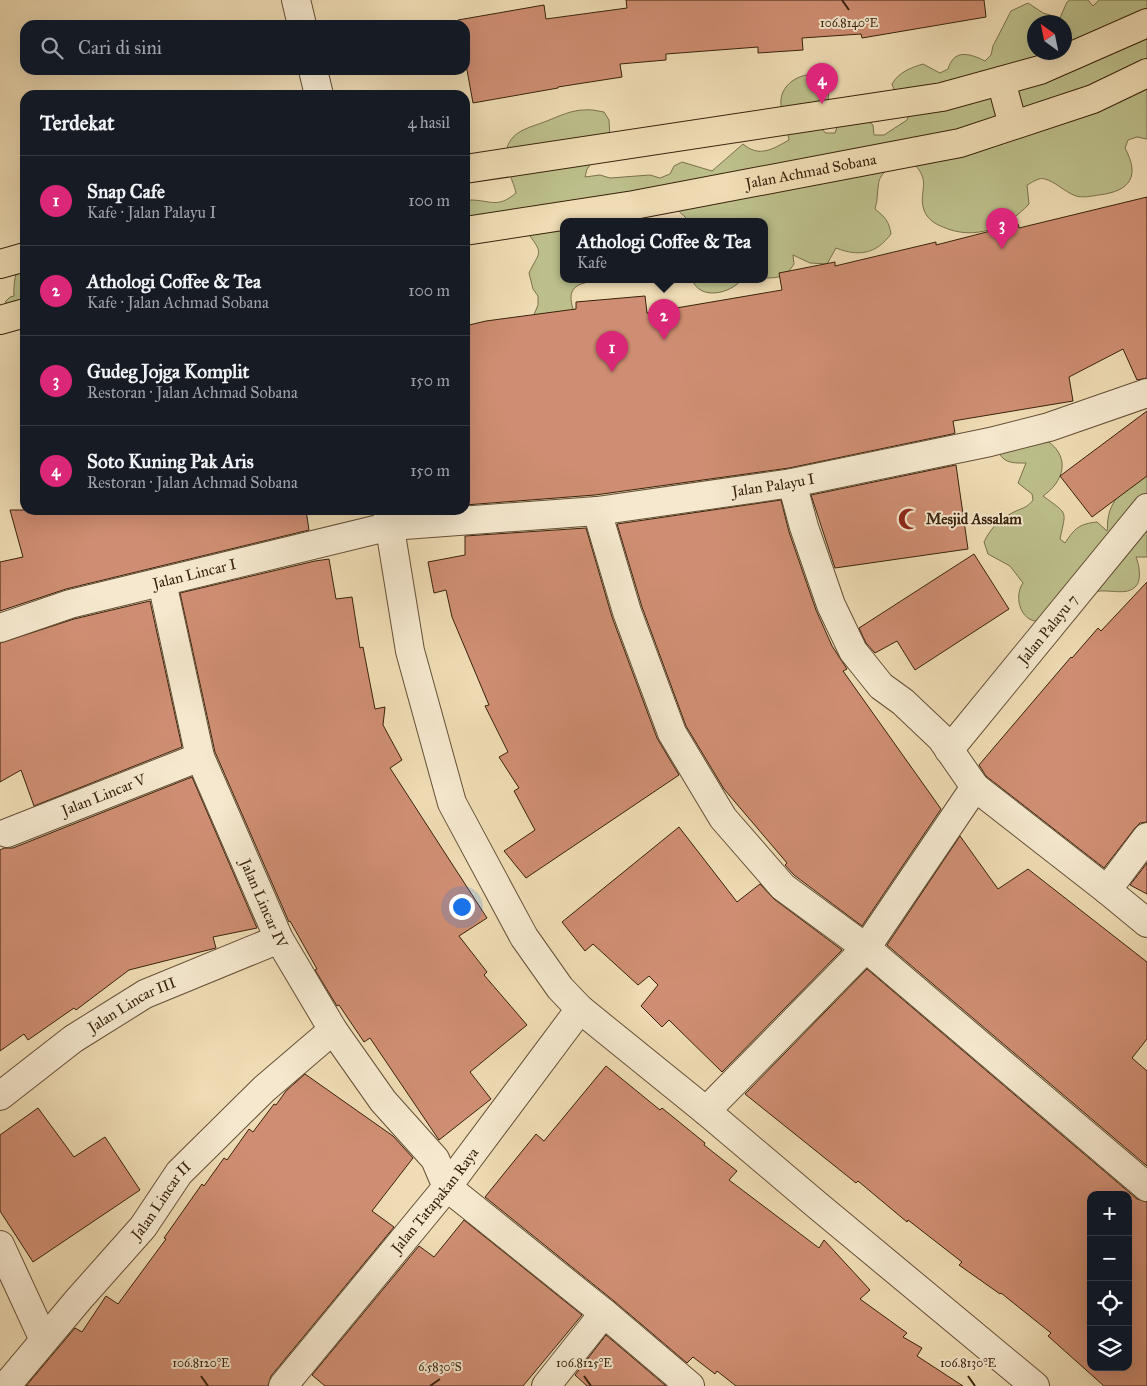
<!DOCTYPE html>
<html lang="id">
<meta charset="utf-8">
<style>
body{margin:0;font-family:"IM FELL Great Primer",serif;background:#242831;color:#f1f3f6}
.controls{position:absolute;right:15px;bottom:15px;display:grid;overflow:hidden;border-radius:10px;box-shadow:0 5px 20px #0002}
.controls button{width:45px;height:45px;display:grid;place-items:center;padding:0;border:0;border-bottom:1px solid #363941;background:#171b24;color:#f1f3f6;font:25px sans-serif}
.compass{position:absolute;left:1027px;top:15px;width:45px;height:45px;border-radius:50%;background:#171b24;box-shadow:0 5px 20px #0002;rotate:327deg}
.you{position:absolute;left:461px;top:906px;width:18px;height:18px;margin:-12px;border:4px solid #fff;border-radius:50%;background:#1a73e8;box-shadow:0 0 0 8px #1a73e833}
.badge{display:grid;place-items:center;width:32px;height:32px;border-radius:50%;background:#db2777;color:#fff;font-size:16px;font-weight:700}
.pin{position:absolute;translate:-50% -41px;filter:drop-shadow(0 1px 2px #0008)}
.pin::after{content:'';position:absolute;top:26px;width:18px;height:15px;background:inherit;clip-path:polygon(0 0,100% 0,50% 100%)}
.popup{position:absolute;left:560px;top:218px;width:208px;height:65px;box-sizing:border-box;display:grid;place-content:center;border-radius:10px;background:#171b24;filter:drop-shadow(0 1px 4px #0005);font-size:16px;white-space:nowrap;color:#9ea1a6}
.popup b{font-size:19px;color:#f1f3f6}
.popup::after{content:'';position:absolute;left:50%;top:100%;margin-left:-10px;border:10px solid transparent;border-top-color:#171b24}
.list{margin:0;padding:0;list-style:none}
h2{display:flex;justify-content:space-between;align-items:center;height:65px;margin:0;padding:0 20px;font-size:21px}
h2 small{font-size:16px;font-weight:400;color:#9ea1a6}
.list li{display:grid;grid-template-columns:32px 1fr auto;gap:15px;align-items:center;box-sizing:border-box;height:90px;padding:0 20px;border-top:1px solid #363941}
.list b{display:block;font-size:19px;white-space:nowrap}
.list p{margin:0;font-size:16px;white-space:nowrap;color:#9ea1a6}
.list em{font-size:16px;font-style:normal;color:#9ea1a6}
.icon{flex:none;width:28px;height:28px;fill:none;stroke:currentColor;stroke-width:2;stroke-linecap:round;stroke-linejoin:round}
.map{position:relative;flex:none;width:1147px;height:1386px;overflow:hidden}
.search{position:absolute;background:#171b24;box-shadow:0 5px 20px #0002;left:20px;top:20px;width:450px;height:55px;display:flex;align-items:center;gap:12px;box-sizing:border-box;padding:0 18px;border-radius:15px;color:#9ea1a6;font-size:19px}
.panel{position:absolute;background:#171b24;box-shadow:0 5px 20px #0002;left:20px;top:90px;width:450px;height:425px;border-radius:15px}
.map>svg:first-child{display:block}
.green{fill:#bcbf8b;stroke:#7a704c;fill-rule:evenodd}
.building{fill:#cf8e73;stroke:#39220c;fill-rule:evenodd}
.lines{fill:none;stroke-linecap:round;stroke-linejoin:round}
.minor-casing{stroke:#665036;stroke-width:30}
.primary-casing{stroke:#39220c;stroke-width:30}
.minor{stroke:#f5e8ce;stroke-width:28}
.primary{stroke:#efdcb4;stroke-width:28}
.ticks{fill:none;stroke:#39220c;stroke-width:2}
.labels{text-anchor:middle;dominant-baseline:central;stroke-width:4;stroke-linejoin:round;paint-order:stroke}
.street-label{font-size:15px;fill:#39220c;stroke:#f5e8ce}
.poi-label{font-size:15px;font-weight:bold;fill:#39220c;stroke:#f5e8ce;text-anchor:start}
.ticks-label{font-size:12px;text-anchor:middle;fill:#39220c;stroke:#f5e8ce;stroke-width:4;stroke-linejoin:round;paint-order:stroke}
</style>
<div class="map">
<svg width="1147" height="1386" viewBox="0 0 1147 1386">
<rect width="100%" height="100%" fill="#efdcb4"/>
<filter id="stains"><feTurbulence type="fractalNoise" baseFrequency=".004" numOctaves="4"/><feColorMatrix values="0 0 0 0 .2 0 0 0 0 .09 0 0 0 0 .02 0 0 0 .5 -.17"/></filter>
<radialGradient id="worn" r=".72"><stop offset=".6" stop-color="#630" stop-opacity="0"/><stop offset="1" stop-color="#630" stop-opacity=".3"/></radialGradient>
<path class="green" d="M1070,0H1088L1093,6L1099,0H1147V139L1137,137L1128,140L1125,148C1140,176 1131,191 1099,195C1092,196 1083,198 1076,196C1065,192 1054,181 1045,179C1039,177 1033,182 1027,185L1029,204C1007,228 974,241 943,227C935,224 927,219 924,210C918,193 931,183 916,166C903,165 884,165 879,181C877,190 878,200 875,209C885,217 889,221 891,234C876,254 859,257 836,248L827,264L810,263L793,255L794,264C786,277 779,278 764,278V221H688C684,214 680,215 675,205L564,221V279H605C597,281 589,281 581,284C562,291 575,313 580,326L531,322L538,305V296L533,289L529,273C538,253 545,255 529,235L465,221V207L470,200C491,200 497,209 516,193C513,178 502,165 507,148C512,130 532,127 547,121C559,116 572,110 584,110C591,109 597,111 604,112L609,120L610,139L587,169L585,177L600,175L610,178L650,175L660,178L670,174L674,166L682,162L712,171L743,144C759,158 773,149 789,140C788,128 782,117 781,105C779,84 800,73 818,74C836,92 827,106 819,127L826,133H835L838,124L866,119L873,125L874,135H884L907,120L910,112L895,92L892,84C899,72 910,68 923,64L940,73L948,69C954,49 969,53 985,61L991,55L993,46L1011,11L1028,3L1043,13L1060,18L1067,2ZM1034,22H1064V52H1034Z
M25,252V313L5,302L10,297L14,296C13,281 17,265 25,252Z
M692,279H742C731,294 699,301 692,279Z
M1040,438L1043,443L1049,442C1071,459 1063,482 1043,496C1069,515 1066,510 1060,539L1065,543C1075,528 1079,524 1097,522L1107,531C1108,527 1107,523 1108,519C1111,496 1130,485 1147,472V557H1136C1139,564 1142,580 1136,586C1127,597 1107,588 1095,592C1077,598 1061,613 1043,620C1023,627 1012,598 1023,583L1010,566L988,554L984,542C991,527 1001,518 1016,511C1023,508 1028,507 1033,500L1032,494L1018,483L1026,463C1015,463 1005,464 999,453Z"/>
<path class="building" d="M626,0H984L986,17L862,38L861,34L802,38L803,50L758,53V47L666,54V60L620,64L622,77L558,87V88L473,103L465,59V25H459L458,20L544,5L546,19L627,8Z
M1147,197V378L1137,380L1123,349L1069,377L1073,401L953,421L955,433L952,434L789,468L595,495L465,505V326L486,321L576,309V302L645,296L647,313L782,290L779,273L835,262V266L936,242V245L1018,224L1019,228Z
M1147,411V476L1092,517L1060,476Z
M956,465L968,549L835,568L811,495Z
M781,500L789,532L816,610L832,646L847,669L843,671L941,809L862,926L794,875L785,865L787,863L724,789L686,726L642,607L617,524Z
M10,510H306L309,530L66,589L0,611V562L23,557Z
M586,528L612,617L657,738L679,775L526,878L504,851L535,830L514,791L519,788L499,757L508,752L485,706L489,705L452,617L446,590L434,593L428,562L465,555V536Z
M974,554L1009,609L915,670L897,641L875,653L866,643L859,628Z
M329,559L336,599L352,597L360,648L363,647L375,709L385,707L383,725L402,760L390,768L487,918L459,936L487,972L484,975L527,1025L470,1072L491,1099L439,1140L370,1038L364,1042L339,1005L337,1006L315,970L317,969L290,921L289,922L215,752L180,593L315,561Z
M1147,582V822L1140,823L1135,828L1104,868L986,776L979,765L1071,657L1072,658L1098,628L1101,631Z
M150,601L182,747L34,806L21,770L0,782V643L74,619Z
M192,777L257,928L213,937L216,948L129,970L76,1010L74,1008L28,1040L24,1034L0,1051V850L4,848H13Z
M679,827L737,902L760,884L774,899L842,950L722,1072L669,1020L662,1027L641,1006L658,985L649,976L638,985L593,944L585,951L562,922Z
M960,836L998,889L1028,869L1147,962V1039L1132,1058L1147,1071V1166L887,945Z
M1147,863V894L1130,885Z
M867,969L1137,1199L1147,1202V1386H1104L1048,1336L1051,1333L1001,1293L1000,1294L959,1265L962,1262L908,1220L907,1222L858,1181L856,1183L745,1094ZM1091,1195H1128V1367H1091Z
M606,1066L660,1110L662,1108L705,1143L704,1145L737,1171L729,1180L819,1248L824,1240L870,1290L860,1299L907,1333L903,1337L922,1348L917,1356L963,1386H736L717,1371L715,1374L693,1357L687,1363L614,1301L485,1197L536,1134L544,1141Z
M305,1074L393,1136L413,1158L372,1211L394,1227L271,1376L268,1386H26L75,1328L82,1332L106,1296L118,1304L166,1239L164,1238L202,1184L204,1186L224,1158L227,1160L249,1129L253,1132L274,1104L276,1105L286,1091Z
M38,1108L74,1157L105,1137L140,1190L33,1262L0,1211V1135Z
M464,1220L582,1315L523,1386H325L312,1375L419,1246L434,1257Z
M606,1335L666,1386H587L575,1375Z"/>
<g class="lines">
<g class="minor-casing">
<g id="minor">
<path d="M296,0L302,25"/>
<path d="M313,70L319,95"/>
<path d="M792,483L804,527L831,605L853,651L881,686L903,702L941,738L975,787L1107,890L1147,923"/>
<path d="M387,510L410,651L452,803L524,937L560,988L580,1009L706,1111L817,1205L1035,1386"/>
<path d="M597,511L627,612L672,733L723,818L783,887L866,948L1147,1187"/>
<path id="s1" d="M162,582L200,757L279,939L333,1030L383,1101L435,1159L447,1187L604,1313L690,1386"/>
<path id="s2" d="M0,628L70,604L391,526L597,511L792,483L990,442L1049,427L1147,393"/>
<path id="s3" d="M949,750L1147,508"/>
<path id="s4" d="M7,833L200,757"/>
<path d="M1107,890L1147,837"/>
<path id="s5" d="M0,1096L73,1039L145,994L279,939"/>
<path d="M706,1111L866,948L975,787"/>
<path d="M0,1245L44,1340"/>
<path id="s6" d="M6,1386L79,1299L143,1227L179,1173L264,1089L333,1030"/>
<path id="s7" d="M283,1386L447,1187L580,1009"/>
<path d="M546,1386L604,1313"/>
</g>
</g>
<g class="primary-casing">
<g id="primary">
<path d="M1001,81L1013,125"/>
<path d="M465,169L942,97L1040,70L1147,23"/>
<path id="s8" d="M465,231L634,205L960,143L1093,99L1147,73"/>
<path d="M0,264L25,257"/>
<path d="M0,320L25,313"/>
</g>
</g>
<use href="#minor" class="minor"/>
<use href="#primary" class="primary"/>
</g>
<path class="ticks" d="M842,0L849,10M201,1376L208,1386M584,1376L591,1386M968,1376L975,1386M430,1386L440,1379"/>
<defs>
<g id="mosque-bare" transform="scale(1.725)"><path d="M3.5-4.9A6 6 0 1 0 3.5 4.9A5 5 0 1 1 3.5-4.9Z" fill="#8f2418" stroke="#f5e8ce" stroke-width="2.5" paint-order="stroke"/></g>
</defs>
<g fill-rule="evenodd">
<use href="#mosque-bare" x="909" y="519"/>
</g>
<g class="labels">
<g class="street-label">
<text stroke="none"><textPath href="#s8" startOffset="351">Jalan Achmad Sobana</textPath></text>
<text stroke="none"><textPath href="#s2" startOffset="789">Jalan Palayu I</textPath></text>
<text stroke="none"><textPath href="#s2" startOffset="202">Jalan Lincar I</textPath></text>
<text stroke="none"><textPath href="#s3" startOffset="156">Jalan Palayu 7</textPath></text>
<text stroke="none"><textPath href="#s4" startOffset="104">Jalan Lincar V</textPath></text>
<text stroke="none"><textPath href="#s1" startOffset="339">Jalan Lincar IV</textPath></text>
<text stroke="none"><textPath href="#s5" startOffset="161">Jalan Lincar III</textPath></text>
<text stroke="none"><textPath href="#s6" startOffset="242">Jalan Lincar II</textPath></text>
<text stroke="none"><textPath href="#s7" startOffset="240">Jalan Tatapakan Raya</textPath></text>
</g>
<g class="poi-label">
<text x="926" y="519">Mesjid Assalam</text>
</g>
</g>
<g class="ticks-label">
<text x="849" y="27">106.8140°E</text>
<text x="201" y="1367">106.8120°E</text>
<text x="584" y="1367">106.8125°E</text>
<text x="968" y="1367">106.8130°E</text>
<text x="440" y="1371">6.5830°S</text>
</g>
<rect width="100%" height="100%" filter="url(#stains)"/>
<rect width="100%" height="100%" fill="url(#worn)"/>
</svg>
<div class="controls">
<button>+</button>
<button>−</button>
<button><svg class="icon" aria-label="locate" viewBox="0 0 24 24"><circle cx="12" cy="12" r="6"/><path d="M12 2v4M12 18v4M2 12h4M18 12h4"/></svg></button>
<button><svg class="icon" aria-label="layers" viewBox="0 0 24 24"><path d="M12 4l9 5-9 5-9-5zM3 14l9 5 9-5"/></svg></button>
</div>
<svg class="compass" viewBox="-18 -18 36 36"><path d="M0-13l5 13h-10z" fill="#e53935"/><path d="M0 13l5-13h-10z" fill="#9ea1a6"/></svg>
<div class="you"></div>
<div class="pin badge" style="left:612px;top:372px">1</div>
<div class="pin badge" style="left:664px;top:340px">2</div>
<div class="popup"><b>Athologi Coffee &amp; Tea</b>Kafe</div>
<div class="pin badge" style="left:1002px;top:249px">3</div>
<div class="pin badge" style="left:822px;top:104px">4</div>
<div class="search"><svg class="icon" aria-label="search" viewBox="0 0 24 24"><circle cx="10" cy="10" r="6"/><path d="M15 15l6 6"/></svg>Cari di sini</div>
<section class="panel">
<h2>Terdekat<small>4 hasil</small></h2>
<ul class="list">
<li><span class="badge">1</span><div><b>Snap Cafe</b><p>Kafe · Jalan Palayu I</p></div><em>100 m</em></li>
<li><span class="badge">2</span><div><b>Athologi Coffee &amp; Tea</b><p>Kafe · Jalan Achmad Sobana</p></div><em>100 m</em></li>
<li><span class="badge">3</span><div><b>Gudeg Jojga Komplit</b><p>Restoran · Jalan Achmad Sobana</p></div><em>150 m</em></li>
<li><span class="badge">4</span><div><b>Soto Kuning Pak Aris</b><p>Restoran · Jalan Achmad Sobana</p></div><em>150 m</em></li>
</ul>
</section>
</div>
